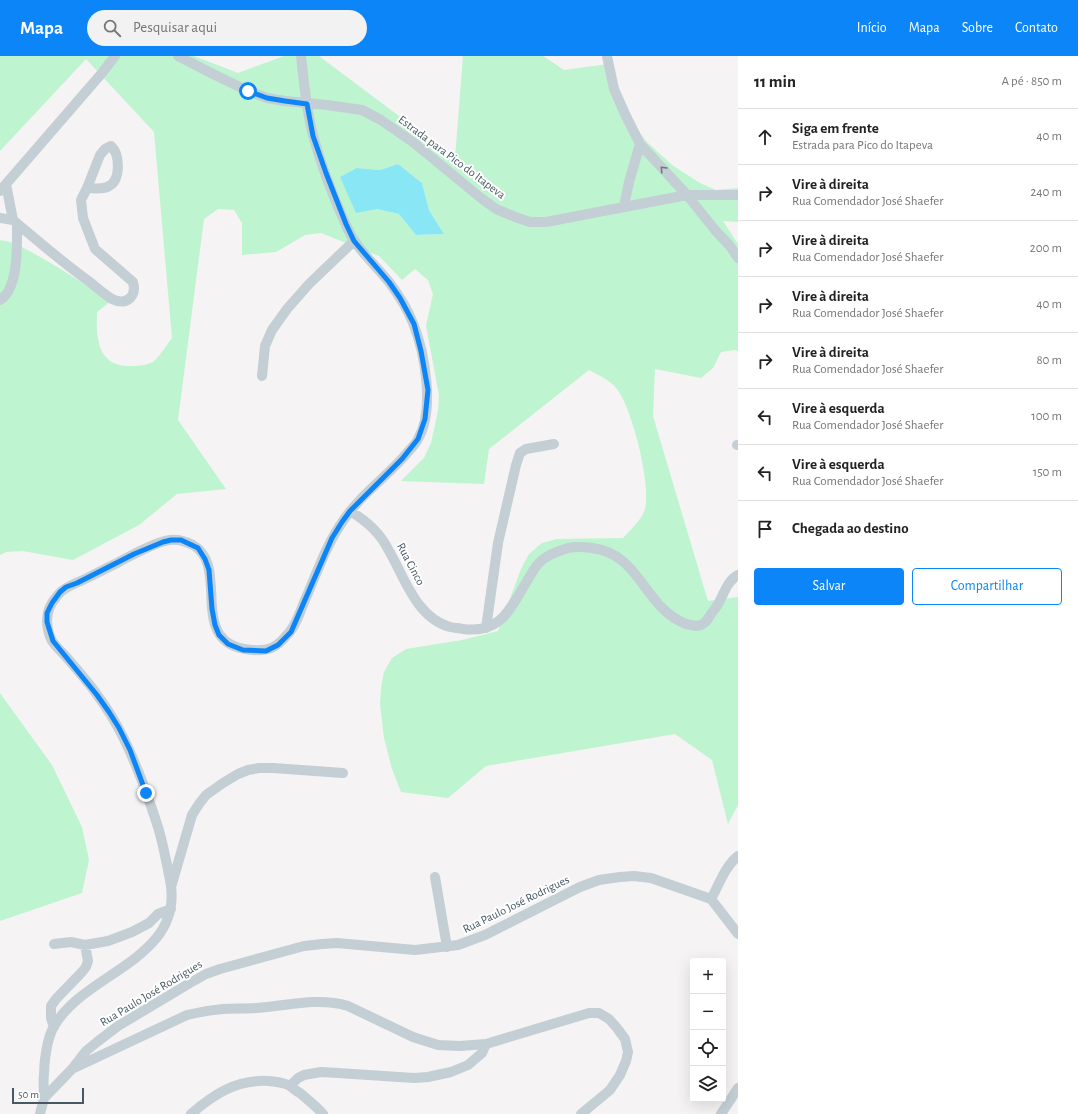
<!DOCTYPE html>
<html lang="pt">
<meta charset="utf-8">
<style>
body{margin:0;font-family:"Alegreya Sans",sans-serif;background:#f2f2f2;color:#222}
.controls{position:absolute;right:12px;bottom:12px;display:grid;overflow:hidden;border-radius:4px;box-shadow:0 4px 16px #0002}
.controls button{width:36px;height:36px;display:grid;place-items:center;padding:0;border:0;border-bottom:1px solid #e0e0e0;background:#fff;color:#222;font:20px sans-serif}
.scale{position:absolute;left:12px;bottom:10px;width:72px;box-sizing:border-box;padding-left:4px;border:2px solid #485862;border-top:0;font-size:11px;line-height:14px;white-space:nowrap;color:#485862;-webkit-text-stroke:3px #fff;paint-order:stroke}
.stop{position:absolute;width:12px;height:12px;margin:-9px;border:3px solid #0b85f7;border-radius:50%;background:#fff}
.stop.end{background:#0b85f7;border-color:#fff;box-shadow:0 1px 4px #0008}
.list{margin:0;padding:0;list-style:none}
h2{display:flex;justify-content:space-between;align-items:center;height:52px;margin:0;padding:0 16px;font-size:17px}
h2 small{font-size:13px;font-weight:400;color:#767676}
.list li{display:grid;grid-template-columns:26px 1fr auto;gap:12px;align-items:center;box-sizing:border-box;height:56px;padding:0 16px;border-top:1px solid #e0e0e0}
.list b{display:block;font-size:15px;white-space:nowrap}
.list p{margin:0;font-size:13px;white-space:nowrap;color:#767676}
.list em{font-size:13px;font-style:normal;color:#767676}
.actions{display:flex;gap:8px;padding:12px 16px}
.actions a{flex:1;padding:9px 0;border:1px solid #0b85f7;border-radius:4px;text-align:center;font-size:14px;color:#0b85f7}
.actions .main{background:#0b85f7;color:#fff}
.icon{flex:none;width:22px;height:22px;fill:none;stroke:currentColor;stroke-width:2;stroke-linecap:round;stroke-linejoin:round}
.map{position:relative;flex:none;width:738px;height:1058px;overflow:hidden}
header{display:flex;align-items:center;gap:24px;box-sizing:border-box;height:56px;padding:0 20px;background:#0b85f7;color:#fff}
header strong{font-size:19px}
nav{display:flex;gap:22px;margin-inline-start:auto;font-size:14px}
.search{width:280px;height:36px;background:#f2f2f2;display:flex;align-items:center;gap:10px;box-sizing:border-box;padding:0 14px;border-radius:22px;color:#767676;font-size:15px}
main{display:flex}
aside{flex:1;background:#fff}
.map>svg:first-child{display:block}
.green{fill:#bff4d0;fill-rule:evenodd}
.water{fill:#89e7f5}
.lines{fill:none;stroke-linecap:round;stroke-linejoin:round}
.minor{stroke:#c3ced5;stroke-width:10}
.oneway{stroke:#6d7b84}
.route{stroke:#0b85f7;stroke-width:5}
.labels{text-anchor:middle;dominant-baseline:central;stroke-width:4;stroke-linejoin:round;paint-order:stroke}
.street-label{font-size:12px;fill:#485862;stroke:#fff}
</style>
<header>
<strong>Mapa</strong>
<div class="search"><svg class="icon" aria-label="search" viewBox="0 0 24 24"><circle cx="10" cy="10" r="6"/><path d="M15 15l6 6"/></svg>Pesquisar aqui</div>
<nav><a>Início</a><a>Mapa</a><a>Sobre</a><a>Contato</a></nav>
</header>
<main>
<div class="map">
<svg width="738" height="1058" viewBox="0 0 738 1058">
<rect width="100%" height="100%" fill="#f5f3f3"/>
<path class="green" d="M0,0H194L238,17L284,0H319L455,102L463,0H543L564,14L608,8L636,72L647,86L672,109L700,127L716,134L738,132V166L723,165L738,188V295L735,294L721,296L713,312L701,322L655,313L653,360L708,545L738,541V749L728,768L712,704L675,678L486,710L448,742L401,736L392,713L384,682L380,648L381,632L384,616L392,602L406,593L462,584L498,575L521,513L529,498L542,487L557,483L623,482C628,477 642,462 644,456C653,433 632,352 617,333C610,324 598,319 589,314L489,393L484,428L401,425L424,402L431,387L438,355L439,339L426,270L433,238L428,224L415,213L402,224L379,200L321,177L305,179L276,196L242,199V167L234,154L218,153L204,163L178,364L226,433L177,438L139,469L73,504L23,495L6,496L0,499V184C16,186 29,195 42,202C66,216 88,230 111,245L97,256C96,281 97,310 129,310C137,310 145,310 153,306C158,303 168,287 172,282L154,76L86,3L0,95ZM398,108L422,127L429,154L444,178L416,179L399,158L377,153L357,112L380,114Z
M0,637L52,709L82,771L89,804L82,837L0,865Z"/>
<path class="water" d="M398,108L422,127L429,154L444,178L416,179L399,158L377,153L356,157L340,121L357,112L380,114Z"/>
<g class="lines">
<path class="minor" d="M178,0L213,18L248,35L267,42L285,45L327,49L362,54L381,64L414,87L481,142L496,153L518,162L530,166H546L687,139H738
M607,0L614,33L625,58L640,88L687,139L715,174L730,190L738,202
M0,135L102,17L115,0
M624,150L629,126L640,88
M0,162L13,164L6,128
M13,164C38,185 63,207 90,226C97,232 104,238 112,243C126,250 137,241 133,226L95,193L83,162L81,144L87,132L100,99L105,93L111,90C120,98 121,124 109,130C103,134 94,132 87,132
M0,244C19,233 17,188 17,168
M262,320L265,290L272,274L287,253L309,228L354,185
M737,389H738
M350,455C365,464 380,477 388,493C404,520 416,562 450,571C454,572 459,572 463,573C501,578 510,553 527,525C531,519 534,512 539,507C546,499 558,495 568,492C576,490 585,491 592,492C641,498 643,551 686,568C691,569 696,571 701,569C706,567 708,563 711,558C713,555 716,552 718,548C724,538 727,525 738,519
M486,572L498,487L516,409L520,397L526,393L554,388
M435,821L447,891
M171,831L192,759L199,748L206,739L223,727L238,718L248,714L259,712H273L343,717
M711,843C719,829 725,810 738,800
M54,888L71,886L85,889L108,885L132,876L149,867L158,858L171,853
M54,971L51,962V950L56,943L82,916L86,911L88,905L85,889
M74,1012L187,959C199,956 211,954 223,953C234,952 245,953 257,952C286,950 318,941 348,950L413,981L438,989L460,990L486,988L589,957H599L609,963L617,972L625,983L628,996L626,1005L620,1019L610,1034L581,1058
M290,1030L298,1022L304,1019L321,1016L338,1017L414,1022L428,1021L451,1016L468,1009L482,997L486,988
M44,1042L72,1013L86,995L97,986L118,970L190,927L206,918L220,913L304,890L322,888L337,887L415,894L458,889L485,879L580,831L599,824L620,821L634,820L651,822L711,843L738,878
M40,1058C41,1053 43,1048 44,1042C44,1035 43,1026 44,1018C44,1005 47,984 53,972C83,916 186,904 170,824C167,809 164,793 160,778C155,760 148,742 142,725C130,694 118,667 98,640C89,627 78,615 68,603C63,597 56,591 52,585C46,573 45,558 52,547C53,545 60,536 62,535C68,530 76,527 83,524C95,518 107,512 119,506C132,499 155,486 170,484C178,483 185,485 193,489C232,511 184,590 253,594C269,595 276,592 287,579C296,570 300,556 305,544C317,517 326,489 343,465C360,439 388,420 408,396C412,391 416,388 418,383C435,354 425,297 413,267C407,252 398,238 389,226C373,206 356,193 346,169C333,140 321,109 313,79C306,53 304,26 301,0
M191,1058C214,1038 237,1023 269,1025C276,1026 283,1026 290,1030C293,1032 296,1035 300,1037C308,1044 316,1050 323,1058
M721,1058L738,1032"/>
</g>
<defs><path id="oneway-chevron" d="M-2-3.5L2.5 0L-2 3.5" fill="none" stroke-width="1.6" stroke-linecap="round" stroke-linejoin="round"/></defs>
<use class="oneway" href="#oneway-chevron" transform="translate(663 113) rotate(-133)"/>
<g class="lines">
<path class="route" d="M146,737L130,694L119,672L109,656L97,639L53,585L47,566V557L52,547L60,536L66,531L77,527L134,498L163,486L171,484H181L198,492L205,503L209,514L212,553L215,569L219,579L228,588L243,594L266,595L278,589L291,576L332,482L342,466L350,455L402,403L418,383L425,363L428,334L421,295L414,268L400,242L389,226L354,185L346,168L326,117L313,80L307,48L285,45L267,42L248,35"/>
</g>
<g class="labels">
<g class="street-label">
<text transform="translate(452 101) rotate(37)">Estrada para Pico do Itapeva</text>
<text transform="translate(411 508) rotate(62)">Rua Cinco</text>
<text transform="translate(516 848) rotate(-26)">Rua Paulo José Rodrigues</text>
<text transform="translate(151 937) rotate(-31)">Rua Paulo José Rodrigues</text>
</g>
</g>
</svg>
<div class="controls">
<button>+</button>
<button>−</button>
<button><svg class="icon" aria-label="locate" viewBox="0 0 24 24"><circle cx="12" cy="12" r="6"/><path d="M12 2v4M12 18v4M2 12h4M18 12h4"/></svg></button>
<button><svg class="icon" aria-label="layers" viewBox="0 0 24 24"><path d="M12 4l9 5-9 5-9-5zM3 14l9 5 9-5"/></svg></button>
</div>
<div class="scale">50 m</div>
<div class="stop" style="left:248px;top:35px"></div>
<div class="stop end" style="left:146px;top:737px"></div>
</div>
<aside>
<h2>11 min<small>A pé · 850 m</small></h2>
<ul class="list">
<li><svg class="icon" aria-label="ahead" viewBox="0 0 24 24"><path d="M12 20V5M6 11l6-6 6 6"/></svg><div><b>Siga em frente</b><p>Estrada para Pico do Itapeva</p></div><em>40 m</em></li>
<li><svg class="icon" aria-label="right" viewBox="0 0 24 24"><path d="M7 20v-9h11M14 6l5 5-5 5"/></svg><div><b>Vire à direita</b><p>Rua Comendador José Shaefer</p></div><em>240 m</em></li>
<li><svg class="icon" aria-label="right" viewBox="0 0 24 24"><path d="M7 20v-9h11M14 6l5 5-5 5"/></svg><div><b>Vire à direita</b><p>Rua Comendador José Shaefer</p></div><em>200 m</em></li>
<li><svg class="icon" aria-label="right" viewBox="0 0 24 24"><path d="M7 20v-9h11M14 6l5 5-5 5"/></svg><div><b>Vire à direita</b><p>Rua Comendador José Shaefer</p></div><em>40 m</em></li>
<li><svg class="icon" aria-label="right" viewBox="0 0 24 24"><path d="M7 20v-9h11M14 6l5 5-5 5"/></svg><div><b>Vire à direita</b><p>Rua Comendador José Shaefer</p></div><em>80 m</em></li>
<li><svg class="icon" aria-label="left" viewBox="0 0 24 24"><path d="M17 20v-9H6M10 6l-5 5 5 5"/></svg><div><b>Vire à esquerda</b><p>Rua Comendador José Shaefer</p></div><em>100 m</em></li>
<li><svg class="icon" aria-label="left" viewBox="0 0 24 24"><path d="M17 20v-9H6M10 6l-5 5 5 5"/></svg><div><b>Vire à esquerda</b><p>Rua Comendador José Shaefer</p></div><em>150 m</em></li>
<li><svg class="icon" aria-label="arrive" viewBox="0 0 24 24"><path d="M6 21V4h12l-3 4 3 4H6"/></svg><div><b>Chegada ao destino</b></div></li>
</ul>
<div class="actions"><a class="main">Salvar</a><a>Compartilhar</a></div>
</aside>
</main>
